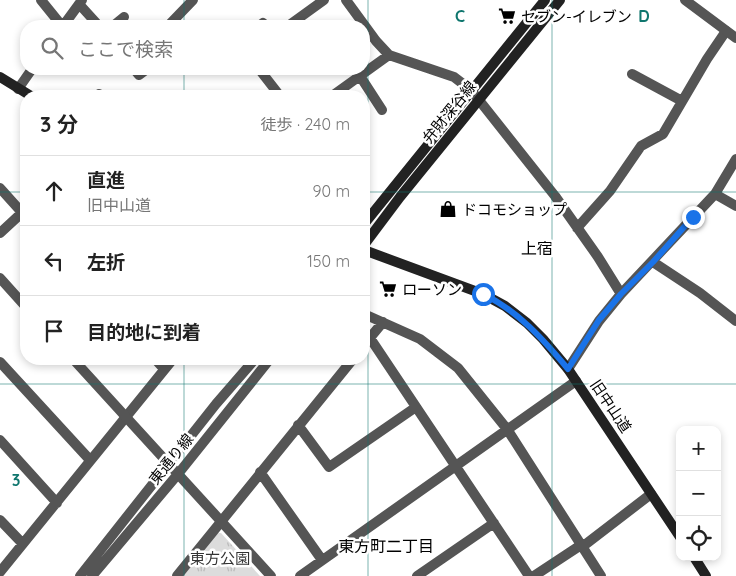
<!DOCTYPE html>
<html lang="ja">
<meta charset="utf-8">
<style>
body{margin:0;font-family:Quicksand,"Noto Sans JP",sans-serif;background:#f2f2f2;color:#222}
.controls{position:absolute;right:15px;bottom:15px;display:grid;overflow:hidden;border-radius:10px;box-shadow:0 2px 8px #0003}
.controls button{width:45px;height:45px;display:grid;place-items:center;padding:0;border:0;border-bottom:1px solid #e0e0e0;background:#fff;color:#222;font:25px sans-serif}
.stop{position:absolute;width:15px;height:15px;margin:-11px;border:4px solid #1a73e8;border-radius:50%;background:#fff}
.stop.end{background:#1a73e8;border-color:#fff;box-shadow:0 1px 5px #0008}
.list{margin:0;padding:0;list-style:none}
h2{display:flex;justify-content:space-between;align-items:center;height:65px;margin:0;padding:0 20px;font-size:21px}
h2 small{font-size:16px;font-weight:400;color:#767676}
.list li{display:grid;grid-template-columns:32px 1fr auto;gap:15px;align-items:center;box-sizing:border-box;height:70px;padding:0 20px;border-top:1px solid #e0e0e0}
.list b{display:block;font-size:19px;white-space:nowrap}
.list p{margin:0;font-size:16px;white-space:nowrap;color:#767676}
.list em{font-size:16px;font-style:normal;color:#767676}
.icon{flex:none;width:28px;height:28px;fill:none;stroke:currentColor;stroke-width:2;stroke-linecap:round;stroke-linejoin:round}
.map{position:relative;flex:none;width:736px;height:576px;overflow:hidden}
.search{position:absolute;background:#fff;box-shadow:0 2px 8px #0003;left:20px;top:20px;width:350px;height:55px;display:flex;align-items:center;gap:12px;box-sizing:border-box;padding:0 18px;border-radius:20px;color:#767676;font-size:19px}
.panel{position:absolute;background:#fff;box-shadow:0 2px 8px #0003;left:20px;top:90px;width:350px;height:275px;border-radius:20px}
.map>svg:first-child{display:block}
.park{fill:url(#park-tufts)}
.lines{fill:none;stroke-linecap:round;stroke-linejoin:round}
.minor{stroke:#555;stroke-width:10}
.tertiary{stroke:#555;stroke-width:10}
.secondary{stroke:#222;stroke-width:10}
.route{stroke:#1a73e8;stroke-width:6}
.grid{fill:none;stroke:#0f766e;stroke-width:1;stroke-opacity:0.55}
.labels{text-anchor:middle;dominant-baseline:central;stroke-width:5;stroke-linejoin:round;paint-order:stroke}
.poi-label{font-size:15px;fill:#000;stroke:#fff;text-anchor:start}
.street-label{font-size:15px;fill:#000;stroke:#fff}
.park-label{font-size:15px;fill:#333;stroke:#fff}
.neighbourhood-label{font-size:16px;fill:#000;stroke:#fff}
.grid-label{font-size:16px;text-anchor:middle;font-weight:bold;fill:#0f766e;stroke:#fff;stroke-width:5;stroke-linejoin:round;paint-order:stroke}
</style>
<div class="map">
<svg width="736" height="576" viewBox="0 0 736 576">
<defs>
<pattern id="park-tufts" width="24" height="20" patternUnits="userSpaceOnUse" patternTransform="scale(1.25)"><rect width="24" height="20" fill="#dcdcdc"/><path d="M3 7l-1-3M5 7V3M7 7l1-3M15 17l-1-3M17 17v-4M19 17l1-3" fill="none" stroke="#bbb"/></pattern>
</defs>
<rect width="100%" height="100%" fill="#fff"/>
<path class="park" d="M221,533L260,576H182L216,534Z"/>
<g class="lines">
<path class="minor" d="M41,0L62,26
M346,0L376,41L389,55L454,77L471,90L555,196L598,257L621,294
M79,4L99,26
M63,26L82,0
M113,26L124,17
M168,26L193,0
M259,26L263,23L266,26
M288,26L324,0
M134,69L139,75L147,69
M259,69L280,96
M632,74L682,101
M360,76L382,110
M18,89L32,69
M98,96L99,94
M332,96L389,55
M0,188L26,217
M715,194L736,206
M577,228L610,191L641,146L663,134L707,59L726,31
M0,233L26,209
M653,262L700,293L736,321
M364,314L420,339L458,368L507,429L601,576
M370,338L529,576
M364,345L383,322
M155,359L164,369
M0,362L90,460
M568,369L599,321L621,294L715,194L736,159
M298,425L329,467L416,407
M0,440L57,503
M260,472L322,560
M0,520L23,544
M582,547L651,494
M0,572L173,359
M177,576L353,359
M300,576L576,381
M417,576L494,523
M534,576L581,545"/>
<path class="tertiary" d="M685,0L736,38
M0,278L26,307
M73,359L271,576
M80,576L216,404L255,359
M92,576L178,474L270,359"/>
<path class="secondary" d="M0,77L31,96
M364,224L545,0
M364,245L400,197L560,0
M364,250L483,294L505,306L527,323L543,339L568,369L680,537
M694,557L706,576"/>
</g>
<g class="lines">
<path class="route" d="M483,294C518,311 543,339 568,369L599,320L621,294L653,262L693,217"/>
</g>
<path class="grid" d="M184,0V26M368,0V576M552,0V576M184,69V96M0,192H26M364,192H736M184,359V576M0,384H736"/>
<defs>
<g id="supermarket-bare" transform="scale(1.35)"><path d="M-6-5.5h2.5l.6 2H6L4.5 2H-2.5L-4.4-4H-6ZM-1.5 3.2a1.3 1.3 0 1 0 .1 0ZM3 3.2a1.3 1.3 0 1 0 .1 0Z" fill="#000" stroke="#fff" stroke-width="2.5" paint-order="stroke"/></g>
<g id="shop-bare" transform="scale(1.35)"><path d="M-5-2.5h2.3a2.7 3.5 0 0 1 5.4 0H5L5.5 6h-11ZM-1.5-2.5h3a1.5 2.3 0 0 0-3 0Z" fill="#000" stroke="#fff" stroke-width="2.5" paint-order="stroke"/></g>
</defs>
<g fill-rule="evenodd">
<use href="#supermarket-bare" x="507" y="16"/>
<use href="#shop-bare" x="448" y="209"/>
<use href="#supermarket-bare" x="388" y="289"/>
</g>
<g class="labels">
<g class="poi-label">
<text x="521" y="16">セブン-イレブン</text>
<text x="462" y="209">ドコモショップ</text>
<text x="402" y="289">ローソン</text>
</g>
<g class="street-label">
<text transform="translate(449 112) rotate(-51)">弁財深谷線</text>
<text transform="translate(611 406) rotate(56)">旧中山道</text>
<text transform="translate(171 459) rotate(-51)">東通り線</text>
</g>
<g class="park-label">
<text x="220" y="558">東方公園</text>
</g>
<g class="neighbourhood-label">
<text x="537" y="248">上宿</text>
<text x="386" y="546">東方町二丁目</text>
</g>
</g>
<g class="grid-label">
<text x="460" y="22">C</text>
<text x="644" y="22">D</text>
<text x="16" y="486">3</text>
</g>
</svg>
<div class="controls">
<button>+</button>
<button>−</button>
<button><svg class="icon" aria-label="locate" viewBox="0 0 24 24"><circle cx="12" cy="12" r="6"/><path d="M12 2v4M12 18v4M2 12h4M18 12h4"/></svg></button>
</div>
<div class="stop" style="left:483px;top:294px"></div>
<div class="stop end" style="left:693px;top:217px"></div>
<div class="search"><svg class="icon" aria-label="search" viewBox="0 0 24 24"><circle cx="10" cy="10" r="6"/><path d="M15 15l6 6"/></svg>ここで検索</div>
<section class="panel">
<h2>3 分<small>徒歩 · 240 m</small></h2>
<ul class="list">
<li><svg class="icon" aria-label="ahead" viewBox="0 0 24 24"><path d="M12 20V5M6 11l6-6 6 6"/></svg><div><b>直進</b><p>旧中山道</p></div><em>90 m</em></li>
<li><svg class="icon" aria-label="left" viewBox="0 0 24 24"><path d="M17 20v-9H6M10 6l-5 5 5 5"/></svg><div><b>左折</b></div><em>150 m</em></li>
<li><svg class="icon" aria-label="arrive" viewBox="0 0 24 24"><path d="M6 21V4h12l-3 4 3 4H6"/></svg><div><b>目的地に到着</b></div></li>
</ul>
</section>
</div>
